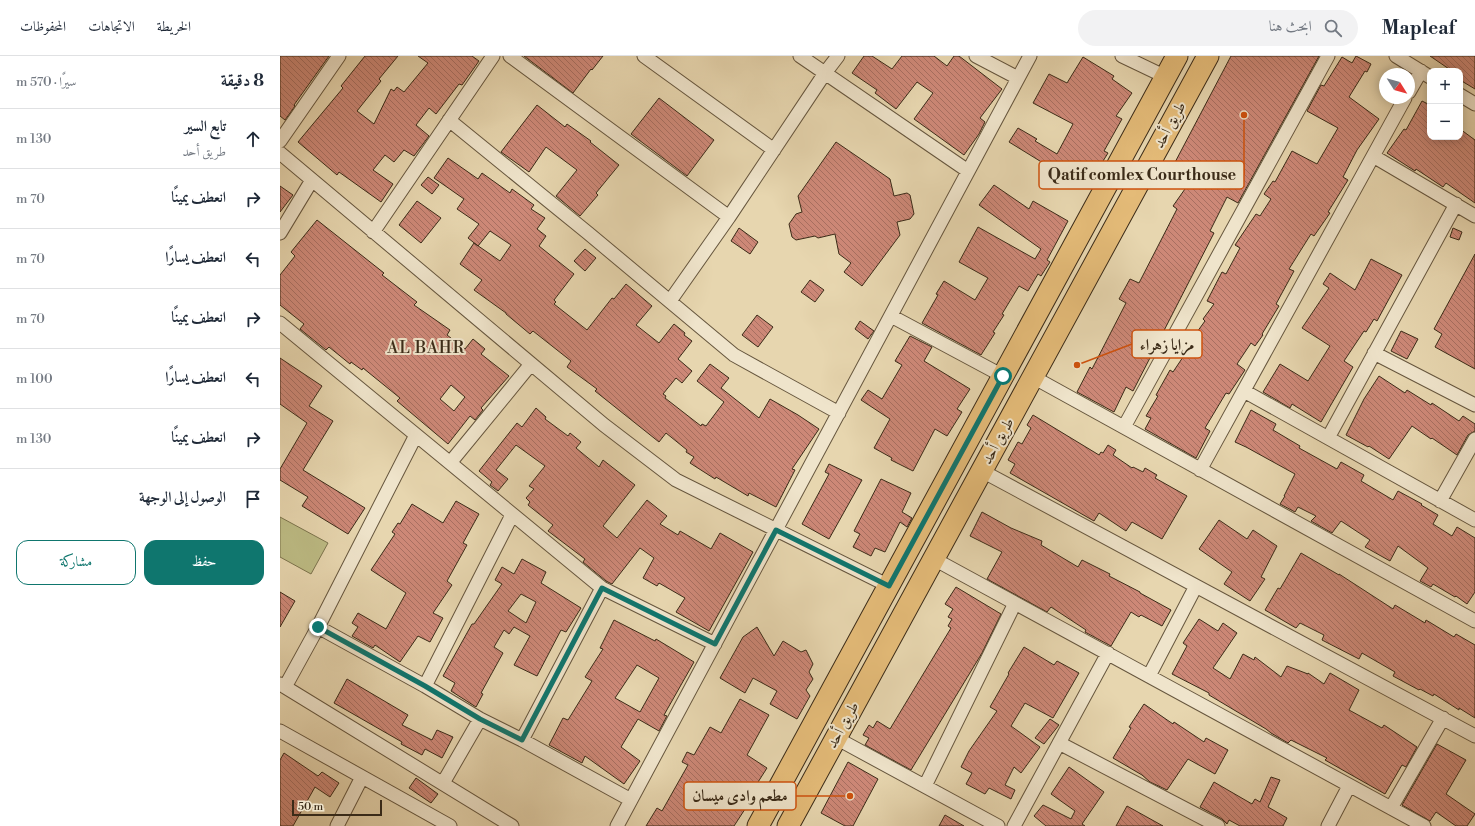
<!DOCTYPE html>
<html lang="ar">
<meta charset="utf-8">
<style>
body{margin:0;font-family:"Libre Bodoni",Amiri,serif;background:#f2f2f3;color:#1f2937;direction:rtl}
.controls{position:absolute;right:12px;top:12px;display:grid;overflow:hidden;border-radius:8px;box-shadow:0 2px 10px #0003}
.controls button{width:36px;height:36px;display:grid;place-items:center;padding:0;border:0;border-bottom:1px solid #e0e1e3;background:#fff;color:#1f2937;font:20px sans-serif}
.compass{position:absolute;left:1099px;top:12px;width:36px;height:36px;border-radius:50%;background:#fff;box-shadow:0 2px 10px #0003;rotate:127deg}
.scale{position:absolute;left:12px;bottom:10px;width:90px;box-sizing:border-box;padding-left:4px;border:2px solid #3b2b18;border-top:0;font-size:11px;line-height:14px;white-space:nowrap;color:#3b2b18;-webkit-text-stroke:3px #efe4cb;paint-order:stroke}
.stop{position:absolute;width:12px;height:12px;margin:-9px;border:3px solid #0f766e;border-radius:50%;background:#fff}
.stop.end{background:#0f766e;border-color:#fff;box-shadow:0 1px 4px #0008}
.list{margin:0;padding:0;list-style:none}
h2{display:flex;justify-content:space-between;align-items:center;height:52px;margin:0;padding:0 16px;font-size:17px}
h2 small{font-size:13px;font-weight:400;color:#747a83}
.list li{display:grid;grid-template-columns:26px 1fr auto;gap:12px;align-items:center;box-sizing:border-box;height:60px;padding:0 16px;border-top:1px solid #e0e1e3}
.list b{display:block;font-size:15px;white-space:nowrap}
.list p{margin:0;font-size:13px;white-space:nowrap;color:#747a83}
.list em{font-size:13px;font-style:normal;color:#747a83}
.actions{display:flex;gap:8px;padding:12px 16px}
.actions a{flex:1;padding:9px 0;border:1px solid #0f766e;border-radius:12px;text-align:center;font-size:14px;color:#0f766e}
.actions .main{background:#0f766e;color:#fff}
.icon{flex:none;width:22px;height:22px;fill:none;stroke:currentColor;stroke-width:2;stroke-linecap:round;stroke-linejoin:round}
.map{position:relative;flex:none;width:1195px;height:770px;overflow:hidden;direction:ltr}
header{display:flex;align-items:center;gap:24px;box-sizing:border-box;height:56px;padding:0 20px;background:#fff;border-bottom:1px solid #e0e1e3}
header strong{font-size:19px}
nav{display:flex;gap:22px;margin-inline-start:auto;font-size:14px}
.search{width:280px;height:36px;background:#f2f2f3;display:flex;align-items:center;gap:10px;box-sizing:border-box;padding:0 14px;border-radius:22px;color:#747a83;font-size:15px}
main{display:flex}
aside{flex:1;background:#fff}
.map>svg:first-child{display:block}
.green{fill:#bdbc85;stroke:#7c744e}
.building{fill:url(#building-back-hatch);stroke:#3b2b18;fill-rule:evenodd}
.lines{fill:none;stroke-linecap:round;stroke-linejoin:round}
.minor-casing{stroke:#66563e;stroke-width:15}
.primary-casing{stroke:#3b2b18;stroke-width:23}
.minor{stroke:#efe4cb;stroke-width:13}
.primary{stroke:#e4bb78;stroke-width:21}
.route{stroke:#0f766e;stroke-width:5}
.labels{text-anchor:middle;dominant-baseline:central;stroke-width:4;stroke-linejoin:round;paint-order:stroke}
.street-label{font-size:15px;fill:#3b2b18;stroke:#efe4cb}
.neighbourhood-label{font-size:16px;letter-spacing:1px;fill:#3b2b18;stroke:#efe4cb}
.leader{fill:none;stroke:#ce520e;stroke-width:1.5}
.callout-dot{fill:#ce520e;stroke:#efe4cb;stroke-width:1.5}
.callout{fill:#efe4cb;stroke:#ce520e;stroke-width:1.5}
.callout-label{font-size:16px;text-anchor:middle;font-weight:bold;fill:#3b2b18}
</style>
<header>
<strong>Mapleaf</strong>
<div class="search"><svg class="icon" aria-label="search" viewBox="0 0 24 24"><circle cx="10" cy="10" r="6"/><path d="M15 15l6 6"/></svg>ابحث هنا</div>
<nav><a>الخريطة</a><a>الاتجاهات</a><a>المحفوظات</a></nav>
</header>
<main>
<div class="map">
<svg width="1195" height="770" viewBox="0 0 1195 770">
<defs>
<pattern id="building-back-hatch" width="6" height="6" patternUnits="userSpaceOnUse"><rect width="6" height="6" fill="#cd8877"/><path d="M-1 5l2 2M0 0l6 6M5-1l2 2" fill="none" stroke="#a86f61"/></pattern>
</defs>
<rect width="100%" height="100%" fill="#e7d6af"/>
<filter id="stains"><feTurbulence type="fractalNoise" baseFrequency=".005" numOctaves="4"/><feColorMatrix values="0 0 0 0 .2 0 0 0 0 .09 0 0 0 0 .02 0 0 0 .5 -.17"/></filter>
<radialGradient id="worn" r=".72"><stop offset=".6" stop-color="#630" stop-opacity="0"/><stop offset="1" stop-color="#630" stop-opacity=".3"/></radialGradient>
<path class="green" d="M0,461L48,487L31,518L0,501Z"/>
<path class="building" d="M0,0H49L14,49L15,50L5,64L0,60Z
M85,0H118L99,23L101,25L77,55L94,68L111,33L114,35L117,31L124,36L148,7L138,0H192L199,5L182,29L179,28L156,58L149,52L136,69L149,80L134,100L124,94L114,106L105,99L93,114L113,128L101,146L59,116L57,119L18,86L63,32L61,30Z
M244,0H323L312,14L311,13L293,37Z
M584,0H592L612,13L622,0H654L667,10L674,0H679L722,33L700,62L705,66L699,78L684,99L634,63L653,37L637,26L616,53L595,37L597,34L572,17Z
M951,0H1039L958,147L947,141L930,175L934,177L853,335L846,331L834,356L797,336L810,311L812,313L846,247L839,243L850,223L859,227L897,153L893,150L912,123L892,112Z
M1076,0L1091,8L1087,16L1085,15L1069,41L1099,63L1077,94L1063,121L1068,124L1048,156L1050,157L1034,180L1031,178L1009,213L1014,215L996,248L999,250L982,278L983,279L975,290L971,287L957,308L965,314L949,338L946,337L925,372L930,375L916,402L865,373L871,362L866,360L878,340L876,339L890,314L893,316L919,277L917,276L925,265L923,263L934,248L927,245L942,216L946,218L960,192L955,189L976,158L980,160L991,143L984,138L993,125L995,126L1012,95L1037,108L1058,72L1027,55L1041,29L1044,30L1062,1L1072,7Z
M1150,0H1195V33L1180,24V15H1172Z
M803,1L834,20L832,23L852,37L836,60L842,63L824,95L828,97L807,131L769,109L768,110L729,86L738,72L757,83L755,85L777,98L793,68L753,47L769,18L787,27Z
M379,42L434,84L407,120L351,78Z
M1142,45L1150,49V81H1180V73L1195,84V147L1166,127L1163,131L1136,113L1135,115L1107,97L1124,73L1126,74Z
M257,49L285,71L287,68L311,85L310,86L339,109L316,137L318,139L300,160L276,140L297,114L266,91L249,116L221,96Z
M556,86L610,123L614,140L627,137L630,139L634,158L630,163L617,166L620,179L582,230L564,216L571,207L559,198L555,178L538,182L535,180L516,184L512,181L509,168L516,158L522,156L518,140Z
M168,102L198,123L202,117L230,137L232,133L254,149L251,153L265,162L257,173L266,180L259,190L294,218L274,244L276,246L274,248L307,274L332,242L334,243L346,228L372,250L356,269L379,287L394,268L405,277L404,279L412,285L398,303L412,315L402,327L396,322L383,338L386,340L385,342L421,370L422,368L426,370L444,346L417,325L430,308L449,322L441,332L479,362L490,343L518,359L539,373L512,413L515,414L496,451L469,437L468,440L436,421L435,423L410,407L414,401L406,396L407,394L386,377L379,386L315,335L317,333L287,311L291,305L253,275L250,278L226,258V257L194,234L202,224L180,208L194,187L220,205L231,189L210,175L198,190L188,182L199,168L177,153L184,143L154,122Z
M148,121L159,129L152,138L141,129Z
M714,129L749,153L753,145L788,165L767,204L770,206L761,220L758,218L748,235L739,230L722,258L724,259L713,276L715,277L701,299L642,267L658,239L656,238L664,225L695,244L708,222L679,206L698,171L755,203L761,193L699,149Z
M0,130L13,139L0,156Z
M137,145L161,162L141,187L119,169Z
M37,164L104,217L102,219L137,246L134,249L170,274L167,279L185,293L193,283L205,293L201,298L229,320L201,352L203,354L195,364L190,360L168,388L117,345L120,342L83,312L82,314L71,306L70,308L49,291L46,294L20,273L24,268L0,249V219L15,200L11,196ZM171,329L185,341L174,355L160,343Z
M459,172L478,186L470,198L451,185Z
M1173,172L1182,176L1179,184L1170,181Z
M305,193L316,202L305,215L294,205Z
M1195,198V313L1155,291L1162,278L1154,273Z
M1091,203L1122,219L1097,265L1094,263L1086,276L1084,275L1064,305L1073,311L1041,366L1012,348L1010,352L983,336L1000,308L1028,325L1050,290L1022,272L1049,232L1043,228L1050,217L1075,234Z
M530,224L544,234L535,246L521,236Z
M477,259L493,271L478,291L462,279Z
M580,265L594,275L588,283L575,273Z
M1121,275L1138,283L1127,303L1111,295Z
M630,280L652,291L644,305L690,333L677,353L682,356L667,380L655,373L633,415L611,404L612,402L594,392L610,363L581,344L588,334L602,343L622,309L615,305Z
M0,302L42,330L29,350L53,365L23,414L85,452L68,478L22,450L28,441L0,424V413L27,367L0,348Z
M1099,320L1125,337L1127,334L1151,349L1152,347L1179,365L1183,360L1195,368V375L1188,379L1177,399L1152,382L1151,383L1132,370L1109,403L1089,390L1088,391L1066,379L1084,343Z
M256,352L266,361L265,363L288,380L290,377L301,386L296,392L319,411L323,404L355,429L323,470L337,482L367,444L387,460L380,468L398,479L400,475L431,493L440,477L473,496L429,575L396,556L405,542L379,527L377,530L363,522L374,502L360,492L332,528L326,525L303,506L305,503L268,475L273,469L248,449L250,446L246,442L254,433L249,430L265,410L236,389L216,414L228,423L218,435L210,429L212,426L199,415L237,367L242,371Z
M971,354L996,368L993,374L1020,390L1019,392L1057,413L1061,406L1084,419L1081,425L1113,444L1118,435L1142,448L1141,449L1158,459L1153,468L1172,480L1177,471L1195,482V536L1187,548L1176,540L1175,541L1153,528L1151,531L1140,525L1148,512L1118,490L1110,505L1085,491L1090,484L1061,465L1052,477L1031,465L1036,460L1018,451L1015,456L1000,448L1005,440H1004L1015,418L966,391L955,386Z
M753,359L819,399L821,396L823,397L828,389L836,394L833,399L852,412L853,411L863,416L865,412L877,419L875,422L907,440L882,483L852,466L846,475L819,457L814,465L730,417L735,408L728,404L738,386L742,388L751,372L747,369Z
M549,408L582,424L549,483L522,468L549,418L545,416Z
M601,423L631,437L622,456L632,462L627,471L620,466L605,496L595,492L591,500L573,491L580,478L574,475Z
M176,445L199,458L183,487L187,489L167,525L172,529L153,557L163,562L150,586L138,580L120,606L95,589L93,592L72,580L78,571L72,567L78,557L106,573L126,537L91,514L115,478L112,476L118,467L120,468L132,448L163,467Z
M702,456L731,472L762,485L761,489L798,511L802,504L830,518L829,520L860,536V537L891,554L882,570L861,559L859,561L851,556L831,590L829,589L805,576L806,574L771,551L767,556L707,523L722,496L690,480Z
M939,464L967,483L973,474L997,490L981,521L985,523L970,545L944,528L952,516L919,493Z
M1021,497L1059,519V518L1113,553L1115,549L1145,567L1146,564L1174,581L1176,578L1195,589V662L1179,652V654L1154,638L1153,640L1140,633L1139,634L1113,620L1115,616L1082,597L1079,603L1042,584L1044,579L1020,567L1016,572L985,554L998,532L1000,533Z
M242,503L266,516L261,527L301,552L286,576L281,574L257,620L234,609L250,580L234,571L229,578L224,574L214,591L223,597L201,637L203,638L196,651L171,635L175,627L163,620L192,568H194L222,528L215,524L222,511L234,518ZM241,538L256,546L246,567L228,555Z
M676,531L721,558L702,597L631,714L585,689L589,682L583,679L589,669L593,672L597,665L610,673L671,572L668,570L672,563L668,561L673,553L665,548Z
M0,536L15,545L0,571Z
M919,563L938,575L943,567L957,577L933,612L950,623L963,598L974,604L975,601L1001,621L1007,610L1028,618V617L1044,628L1050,617L1079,634L1069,654L1102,672L1104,669L1137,691L1126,711L1122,709L1105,738L1045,704L1047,702L1011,684L1008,687L991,677L986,673L929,639V637L892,618L907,590L903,587Z
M334,564L375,585L376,583L414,606L384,659L387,660L379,675L358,663L341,691L360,705L344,728L305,700L302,707L269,689L283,662L288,664L312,625L305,621L323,593L320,592ZM357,609L379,622L360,656L335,642Z
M477,571L494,600L503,585L521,596L526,594L533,608L529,616L533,623L526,634L530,640L517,663L490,648L497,635L473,622L465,637L440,622L463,581Z
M744,591L774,609L777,605L799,617L773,662L745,647L731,670L760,691L741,717L734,711L725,729L735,734L731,743L709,732L705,738L686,728L692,717L681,711L689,695L717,655L710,651L729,618L728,617Z
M67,623L128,659L122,669L152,684L157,674L173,681L162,702L145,693L142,699L121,688L122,686L54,647Z
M460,643L489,659L467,699L487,712L464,748L467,750L454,770H366L377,752L382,755L408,709L402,706L407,696L414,699L430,671L441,677Z
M864,648L893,668L894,666L924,686L926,682L948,694L935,718L908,703L887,734L870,726L862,719L833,702L851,672L849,671Z
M770,663L779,669L764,688L755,682Z
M1157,688L1186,704L1166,738L1195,758L1187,770H1176L1156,756L1150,765L1122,749Z
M4,697L38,720L42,716L59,727L50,741L35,731L13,770H0V704Z
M568,706L598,723L573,770H565L541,757Z
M789,711L824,736L802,768L805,770H766L754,760L763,749L791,763L795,755L771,738Z
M991,721L1000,724L988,751L1007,762L1003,770H960L949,764L947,768L942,763L920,751L934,726L972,748L975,743L980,746Z
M136,722L158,738L151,747L129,732Z
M847,750L883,770H836Z
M665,759L684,770H659Z"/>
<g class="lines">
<g class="minor-casing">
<path id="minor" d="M230,0L449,161
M364,0L494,94
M520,0L688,115
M696,0L738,22
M842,0L886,21
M1116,0L1150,21
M1129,36L1141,15
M1180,39L1195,48
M169,64L308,177L454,299L559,357
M0,85L59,0
M0,97L324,369L396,424L609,530
M1093,100L1195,160
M93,176L213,0
M0,177L32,124
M390,245L449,161L545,17L558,0
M611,260L723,320
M0,267L322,532L435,588
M1094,297L1195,349
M753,321L1195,565
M964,335L1195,464
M844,371L1048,0
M1048,382L1176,148
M170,407L251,308
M920,414L1125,42
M702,415L1195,680
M1160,445L1195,383
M654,503L1144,770
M38,571L145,630L200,663L242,684L351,744
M869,620L916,530
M0,628L232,770
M145,630L232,459
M5,631L38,571L136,379
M0,675L170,770
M556,682L718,770
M242,684L322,532
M779,687L938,770
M163,727L200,663
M645,730L735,547
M1111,752L1163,662
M57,770L82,721
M337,770L750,0
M734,770L828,597
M1048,770L1069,730"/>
</g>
<g class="primary-casing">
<path id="primary" d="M478,770L897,0
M508,770L928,0"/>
</g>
<use href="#minor" class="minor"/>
<use href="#primary" class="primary"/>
</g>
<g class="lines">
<path class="route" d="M38,571L145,630L200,663L242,684L322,532L435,588L496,474L609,530L723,320"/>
</g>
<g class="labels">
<g class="street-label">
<text transform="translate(890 69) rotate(-61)">طريق أحد</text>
<text transform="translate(718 385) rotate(-61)">طريق أحد</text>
<text transform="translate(563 669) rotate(-61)">طريق أحد</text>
</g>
<g class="neighbourhood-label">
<text x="146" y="292">AL BAHR</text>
</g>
</g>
<path class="leader" d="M964 59L964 119M797 309L852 288M570 740L516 740"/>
<g class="callout-dot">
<circle cx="964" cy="59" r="4"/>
<circle cx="797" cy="309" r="4"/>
<circle cx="570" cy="740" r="4"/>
</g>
<g class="callout">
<rect x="759" y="105" width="205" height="28" rx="4"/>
<rect x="852" y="274" width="70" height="28" rx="4"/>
<rect x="404" y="726" width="112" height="28" rx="4"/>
</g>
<g class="callout-label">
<text x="862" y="124">Qatif comlex Courthouse</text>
<text x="887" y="294">مزايا زهراء</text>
<text x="460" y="745">مطعم وادى ميسان</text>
</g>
<rect width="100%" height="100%" filter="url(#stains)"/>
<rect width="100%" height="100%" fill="url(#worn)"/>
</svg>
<div class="controls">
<button>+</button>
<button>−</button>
</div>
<svg class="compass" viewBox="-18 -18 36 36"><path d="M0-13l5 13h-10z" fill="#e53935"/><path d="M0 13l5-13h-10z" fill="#747a83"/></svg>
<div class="scale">50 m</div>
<div class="stop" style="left:723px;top:320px"></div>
<div class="stop end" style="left:38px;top:571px"></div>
</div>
<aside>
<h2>8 دقيقة<small>سيرًا · 570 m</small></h2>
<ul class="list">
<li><svg class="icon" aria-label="ahead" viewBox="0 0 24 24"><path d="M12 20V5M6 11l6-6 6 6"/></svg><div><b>تابع السير</b><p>طريق أحد</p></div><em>130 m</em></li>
<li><svg class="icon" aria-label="right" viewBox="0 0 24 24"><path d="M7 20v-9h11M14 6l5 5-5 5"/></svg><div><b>انعطف يمينًا</b></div><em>70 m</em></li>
<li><svg class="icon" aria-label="left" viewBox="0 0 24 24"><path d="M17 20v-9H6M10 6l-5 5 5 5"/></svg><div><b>انعطف يسارًا</b></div><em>70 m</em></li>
<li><svg class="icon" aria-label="right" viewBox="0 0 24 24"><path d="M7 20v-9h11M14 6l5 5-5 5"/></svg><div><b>انعطف يمينًا</b></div><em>70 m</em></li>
<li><svg class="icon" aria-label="left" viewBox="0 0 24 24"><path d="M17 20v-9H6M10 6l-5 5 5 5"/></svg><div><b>انعطف يسارًا</b></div><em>100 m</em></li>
<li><svg class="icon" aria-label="right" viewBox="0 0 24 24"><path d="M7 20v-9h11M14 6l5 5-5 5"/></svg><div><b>انعطف يمينًا</b></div><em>130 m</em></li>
<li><svg class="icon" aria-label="arrive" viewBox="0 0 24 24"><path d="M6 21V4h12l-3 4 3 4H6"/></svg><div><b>الوصول إلى الوجهة</b></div></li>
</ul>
<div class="actions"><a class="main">حفظ</a><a>مشاركة</a></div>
</aside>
</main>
